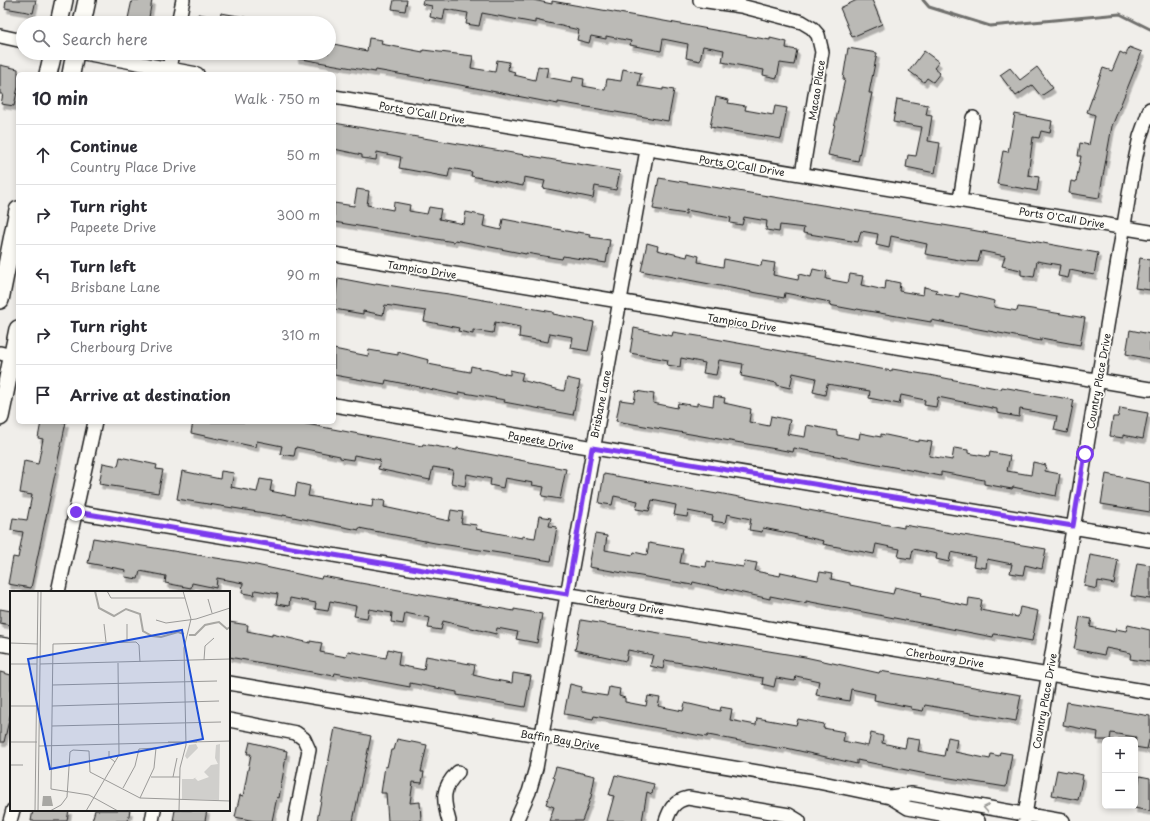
<!DOCTYPE html>
<meta charset="utf-8">
<style>
body{margin:0;font-family:"Playpen Sans",sans-serif;background:#f7f7f7;color:#2b2b33}
.controls{position:absolute;right:12px;bottom:12px;display:grid;overflow:hidden;border-radius:6px;box-shadow:0 2px 6px #0003}
.controls button{width:36px;height:36px;display:grid;place-items:center;padding:0;border:0;border-bottom:1px solid #e1e1e2;background:#fff;color:#2b2b33;font:20px sans-serif}
.stop{position:absolute;width:12px;height:12px;margin:-9px;border:3px solid #7c3aed;border-radius:50%;background:#fff}
.stop.end{background:#7c3aed;border-color:#fff;box-shadow:0 1px 4px #0008}
.list{margin:0;padding:0;list-style:none}
h2{display:flex;justify-content:space-between;align-items:center;height:52px;margin:0;padding:0 16px;font-size:17px}
h2 small{font-size:13px;font-weight:400;color:#7c7c81}
.list li{display:grid;grid-template-columns:26px 1fr auto;gap:12px;align-items:center;box-sizing:border-box;height:60px;padding:0 16px;border-top:1px solid #e1e1e2}
.list b{display:block;font-size:15px;white-space:nowrap}
.list p{margin:0;font-size:13px;white-space:nowrap;color:#7c7c81}
.list em{font-size:13px;font-style:normal;color:#7c7c81}
.icon{flex:none;width:22px;height:22px;fill:none;stroke:currentColor;stroke-width:2;stroke-linecap:round;stroke-linejoin:round}
.map{position:relative;flex:none;width:1150px;height:821px;overflow:hidden}
.search{position:absolute;background:#fff;box-shadow:0 2px 6px #0003;left:16px;top:16px;width:320px;height:44px;display:flex;align-items:center;gap:10px;box-sizing:border-box;padding:0 14px;border-radius:22px;color:#7c7c81;font-size:15px}
.panel{position:absolute;background:#fff;box-shadow:0 2px 6px #0003;left:16px;top:72px;width:320px;height:352px;border-radius:6px}
.map>svg:first-child{display:block}
.lines{fill:none;stroke-linecap:round;stroke-linejoin:round}
.stream{stroke:#706f6d;stroke-width:3}
.building{fill:#bbbab6;stroke:#1c1c1c;filter:url(#shadow)}
.minor-casing{stroke:#1c1c1c;stroke-width:16}
.major-casing{stroke:#1c1c1c;stroke-width:20}
.minor{stroke:#fdfcf7;stroke-width:13}
.major{stroke:#fdfcf7;stroke-width:17}
.oneway{stroke:#989794}
.route{stroke:#7c3aed;stroke-width:5}
.labels{text-anchor:middle;dominant-baseline:central;stroke-width:3.5;stroke-linejoin:round;paint-order:stroke}
.street-label{font-size:10px;fill:#1c1c1c;stroke:#fdfcf7}
.inset-river{fill:none;stroke:#a8a7a3;stroke-width:2}
.inset-road{fill:none;stroke:#9b9a98;stroke-width:1}
.view{fill:#1d4ed8;fill-opacity:0.15;stroke:#1d4ed8;stroke-width:2}
.inset-edge{fill:none;stroke:#1c1c1c;stroke-width:2}
</style>
<div class="map">
<svg width="1150" height="821" viewBox="0 0 1150 821">
<defs>
<filter id="shadow"><feDropShadow dx="2.5" dy="4.5" stdDeviation="0" flood-color="#0004"/></filter>
</defs>
<rect width="100%" height="100%" fill="#f0eeea"/>
<filter id="ink" filterUnits="userSpaceOnUse"><feTurbulence type="fractalNoise" baseFrequency=".025" numOctaves="2"/><feDisplacementMap in="SourceGraphic" scale="8" xChannelSelector="R" yChannelSelector="G"/><feConvolveMatrix kernelMatrix="1 2 1 2 8 2 1 2 1" color-interpolation-filters="sRGB"/></filter>
<g filter="url(#ink)">
<g class="lines">
<path class="stream" d="M923,0L929,7L990,26L1120,14L1150,29"/>
</g>
<path class="building" d="M6,0H36L33,13L5,8Z
M132,0H152L148,23H127Z
M394,0H407L405,11L392,9Z
M423,0H533L552,4V1L770,40V38L787,42L786,48L797,50L794,65L780,63L777,78L763,75L764,70L722,62L724,50L703,46L700,61L686,58L688,44L663,39L661,51L630,45L631,41L606,36V39L591,36L589,43L577,40L579,30L535,20V23L482,13L479,26L466,24L468,13L445,9L443,20L430,17L432,6L422,4Z
M857,0H872L882,24L852,37L840,8Z
M221,13L250,18L249,23H196L198,14L220,18Z
M369,38L382,40L381,44L423,52V50L473,56L471,68L495,72L497,60L509,62L508,70L515,72L514,75L535,80L538,66L548,68L546,77L572,82L573,77L584,79L583,86L605,90L607,79L621,81L623,69L641,73L638,86L663,90V88L674,90L668,121L558,102V104L455,84L376,70L375,72L296,58V53H329V43L367,51Z
M1129,47L1142,52L1112,126L1099,198L1069,193L1071,181L1076,182L1081,156H1078L1080,143L1089,145L1095,115L1087,112L1103,68L1112,71L1120,52L1126,55Z
M848,48L877,53L869,93H872L858,161L828,155L845,79H843Z
M924,51L939,62L934,68L940,73L933,82L927,78L924,82L909,71Z
M0,65L18,69V87L14,106L1,104L3,94H0Z
M1037,67L1053,88L1041,96L1032,85L1016,96L1000,75L1010,68L1020,80Z
M716,97L729,100L728,103L746,106L745,110L773,115L775,106L787,108L781,139L710,127Z
M897,99L928,105L926,115L932,116L928,141L940,143L935,173L906,167L908,155L916,156L922,127L893,122Z
M1015,114L1052,121L1050,133L1041,131L1039,138L1033,137L1028,175L1039,177L1037,191L997,184L1003,151L1008,152Z
M334,123L620,171L616,190L595,186L593,198L543,188L545,181L524,177L523,186L471,176L472,172L450,168L448,177L399,168L401,157L377,152L376,160L362,158V155L334,149Z
M659,178L955,227L1098,253L1094,275L1070,270L1068,278L1058,276L1060,265L1037,261L1034,277L1021,275V270L1002,266L1005,256L981,251L978,262L965,261L925,254L927,244L891,236L889,248L876,245L878,234L861,231L858,242L803,233L804,228L780,225L779,232L766,230L767,221L744,217L742,225L730,223L731,218L686,210V214L653,209Z
M357,189L369,191L367,205L393,210L394,202L410,205L409,211L427,214L429,207L441,209L439,219L464,224L466,212L485,216L483,226L501,230L503,219L577,233V232L591,234L590,237L610,240L606,263L563,256L562,259L526,253V254L455,240L454,242L334,222V203L354,206Z
M647,243L658,246L657,250L687,257L688,253L699,256L698,262L723,267L724,259L761,266L762,261L775,263L773,275L798,280L799,274L811,277L813,269L827,272L826,279L848,283L850,274L863,276L861,285L885,290L886,280L900,283L899,291L923,295L924,287L937,290L936,293L959,297L960,293L995,301L994,307L1017,311L1018,307L1032,309L1085,318L1080,345L1041,338V341L931,320V322L857,309L856,310L829,305L830,302L785,293L784,298L641,271Z
M1140,258L1150,260V290L1135,288Z
M338,278L375,285L376,283L411,289L449,294L553,312V314L594,322L588,351L571,348L573,337L550,333L548,342L519,337L520,327L495,322L493,333L473,330V334L458,331L459,328L424,321L426,311L385,305L383,315L363,311V314L334,309Z
M634,328L672,336L673,332L710,338L892,371V369L929,375L1001,389L1002,387L1074,400L1067,433L1054,430L1057,416L1020,409L1019,417L997,413V409L938,397L936,407L924,405L925,400L901,395L899,404L869,398L870,391L827,384L825,395L813,392L816,378L793,373L790,388L777,385V383L741,376L743,364L719,360L716,375L703,373L705,363L681,358L680,367L667,365L668,360L630,353Z
M1130,330L1150,334V359L1126,354Z
M334,349L368,356L369,350L398,355V352L429,360L428,364L470,372L471,366L510,375V370L523,373L521,380L564,391L567,378L580,381L573,415L504,402L505,400L459,392L458,395L386,380L385,384L334,375Z
M636,391L654,394L653,403L677,408L678,403L697,406V403L713,406L714,396L725,398L724,403L751,409L749,422L769,426L771,416L790,420L787,434L805,437L807,425L837,431V435L859,439L860,433L881,437V434L919,442V440L932,442L929,456L952,460L954,448L968,450V453L989,457L990,452L1010,456L1007,471L1031,475L1033,462L1046,465L1045,471L1060,474L1056,496L1013,487L1012,489L984,484V480L941,472V476L794,448L793,452L616,421L620,400L634,402Z
M1120,408L1148,413L1143,439L1123,435V438L1110,436L1113,417H1118Z
M41,422H66L31,588L8,584L13,557L18,558L23,532L11,530L13,518L27,520L32,495L20,493L23,474H22L24,461L38,464L43,439L38,438Z
M193,422H296L422,446L423,444L457,450V448L566,469L560,499L542,496L544,487L532,485L533,483L505,478L503,488L490,485L491,479L467,474L465,486L451,483L453,470L433,467L430,480L378,469L380,460L354,455L353,460L340,458V456L296,447L294,456L280,454L282,446L257,441L256,447L191,433Z
M120,457L157,465L156,469L163,470L158,493L99,484L103,463L118,466Z
M182,471L220,479L221,471L234,473L231,487L257,492L260,479L272,481L270,491L295,496L297,483L310,486L308,496L372,507L373,499L385,501L384,507L449,521L451,510L463,512L461,523L477,525L476,529L522,538V536L535,538L539,516L551,518L549,526L557,527L551,561L435,543L359,528V530L283,515V516L177,499Z
M604,474L717,494L718,493L904,528V525L1046,549L1042,569L1025,565L1023,575L1010,573L1012,564L987,559L986,568L973,566L975,557L951,552L949,562L936,559L937,554L913,549L911,559L898,557L900,549L876,544L874,554L823,544L824,541L788,533L763,528L762,532L749,530L751,519L727,514L725,523L712,521L713,516L688,511L687,517L674,515L676,505L652,500L649,511L636,509L638,501L614,496L612,505L599,503Z
M1106,474L1150,483V512L1101,504Z
M595,534L607,536L605,550L633,555L634,552L647,555L649,543L683,549L680,563L706,567L707,561L743,567L745,561L757,563L755,571L780,576L781,572L818,580L820,572L832,574L831,579L850,583V585L893,594L895,587L922,593L921,596L968,606L969,598L982,600L980,610L1018,617L1020,607L1038,611L1032,641L994,634L993,637L806,601V603L770,596V599L693,582L692,585L589,567Z
M93,538L247,563L321,579L322,576L514,611V609L542,614L537,643L516,639L518,632L497,628L496,634L443,621L441,630L428,628L430,618L405,613L403,624L391,622L392,613L369,609L367,618L354,616L356,606L330,601L328,611L315,609L316,603L290,598L289,606L276,604L278,594L255,590L254,595L242,593L243,583L217,578L216,588L192,583L191,588L165,583L166,576L140,571L138,579L125,577L126,570L88,563Z
M1090,555L1118,560L1114,584L1098,581L1097,589L1084,586Z
M1137,563L1150,565V599L1131,596Z
M0,609L11,611V625L0,623Z
M1080,617L1092,619L1090,627L1115,632L1116,629L1126,631L1128,625L1150,630V662L1130,659L1131,653L1106,648L1104,655L1074,649Z
M581,620L805,657L879,673L880,671L1021,695L1016,721L925,705L923,711L911,709V707L874,700L875,694L851,689L849,701L816,695L819,681L796,676L795,681L776,678L774,687L762,684L763,678L665,660L663,669L650,666L653,655L628,650L626,661L575,650Z
M229,622L248,625L247,631L272,636V634L310,643V641L322,643L320,652L346,657L348,651L386,658L388,649L400,652L398,665L424,670L426,656L475,665L473,675L490,679L512,683L513,673L531,676L525,707L457,695V692L410,683V687L335,673L334,676L229,657Z
M0,672L11,675V712L4,742H0Z
M570,684L582,687L581,692L607,696L609,687L620,689L619,696L625,698V702L646,706L648,696L660,698L658,706L683,711L685,703L720,711L721,707L732,709L730,720L756,725L757,718L796,725L798,719L824,724L823,728L845,732L843,741L868,746L871,733L883,736L882,743L905,748L907,738L920,740L918,751L944,756L948,737L957,739L955,752L990,759L991,754L999,756L1000,752L1012,754L1006,787L931,775L857,760V764L782,747V749L708,735L707,737L594,716L593,719L564,714Z
M1067,702L1150,716V740H1149L1147,749L1135,747L1136,737L1111,733L1110,740H1097L1098,732L1063,725Z
M335,728L371,736L353,821H317Z
M397,739L427,745L421,772H424L422,783L413,782L410,803L420,802L421,821H388L386,793H381L385,766L387,767L391,750H394Z
M250,742L287,751L279,798L277,797L272,821H255L235,817L240,795L243,796L251,754H247Z
M556,767L595,776L591,797L582,821H549L554,807L546,804L555,778L553,777Z
M1057,770L1083,775L1078,800L1052,795Z
M615,775L654,784L652,794L647,792L642,821H607L614,796L609,795Z
M1140,776L1150,778V811L1134,808Z
M33,810H69L67,821H31Z
M95,810H130L128,821H92Z
M175,810H207L205,821H173Z"/>
<g class="lines">
<g class="minor-casing">
<path id="minor" d="M700,0L741,6L802,22L812,28L818,35L822,52L802,174
M178,23L183,0
M0,36L23,41
M84,53L197,74
M168,74L172,53
M334,97L1150,232
M960,200L973,118
M334,254L1150,389
M0,353L12,356
M334,405L1150,540
M76,512L1150,692
M58,592L95,422
M0,644L11,646
M229,683L818,782L890,797L908,808L978,821
M229,720L296,733L304,739L309,750L295,821
M890,797L911,794L1063,821
M10,821L13,810
M152,821L154,810
M449,821C443,800 441,788 458,772
M516,821L529,792L536,768L647,150
M666,821C670,809 674,801 688,798L789,815L799,821
M1024,821L1134,165L1140,137L1150,109"/>
</g>
<g class="major-casing">
<path id="major" d="M59,23L64,0
M82,23L87,0
M48,74L53,53
M71,74L75,53
M0,300L18,210
M0,417L18,329"/>
</g>
<use href="#minor" class="minor"/>
<use href="#major" class="major"/>
</g>
<defs><path id="oneway-chevron" d="M-2-3.5L2.5 0L-2 3.5" fill="none" stroke-width="1.6" stroke-linecap="round" stroke-linejoin="round"/></defs>
<use class="oneway" href="#oneway-chevron" transform="translate(986 808) rotate(-170)"/>
</g>
<g class="lines" filter="url(#ink)">
<path class="route" d="M76,512L567,594L592,448L1073,526L1085,454"/>
</g>
<g class="labels">
<g class="street-label">
<text transform="translate(816 90) rotate(-81)">Macao Place</text>
<text transform="translate(422 112) rotate(10)">Ports O'Call Drive</text>
<text transform="translate(742 165) rotate(9)">Ports O'Call Drive</text>
<text transform="translate(1062 217) rotate(9)">Ports O'Call Drive</text>
<text transform="translate(422 269) rotate(9)">Tampico Drive</text>
<text transform="translate(742 322) rotate(9)">Tampico Drive</text>
<text transform="translate(1098 381) rotate(-80)">Country Place Drive</text>
<text transform="translate(600 404) rotate(-79)">Brisbane Lane</text>
<text transform="translate(541 440) rotate(10)">Papeete Drive</text>
<text transform="translate(625 604) rotate(9)">Cherbourg Drive</text>
<text transform="translate(945 657) rotate(9)">Cherbourg Drive</text>
<text transform="translate(1044 701) rotate(-80)">Country Place Drive</text>
<text transform="translate(560 739) rotate(9)">Baffin Bay Drive</text>
</g>
</g>
<g transform="translate(10 591)">
<rect width="220" height="220" fill="#f0eeea"/>
<path d="M210,153L209,209L172,208V188H183L188,185L185,187L188,190L199,186L194,181L201,174L208,173L205,167L206,154ZM179,154L186,153L188,157L177,168L175,165Z" fill="#d0cfcc"/>
<path d="M33,205H41L43,215H32Z" fill="#a8a7a3"/>
<path class="inset-river" d="M85,0L89,17L104,25L116,18L130,23L133,40L142,45L151,46L168,41L174,43M179,44H185L195,34L204,32L209,31L217,38L220,36"/>
<path class="inset-road" d="M97,0L101,7H175M198,8L202,22M146,29L156,32L186,28L220,17M94,33L96,51M117,33V50M0,52L28,53M194,69L195,55L204,47M0,73H27M30,73L220,68M42,94L207,90M0,115H27M42,115L209,110M42,135L211,131M0,151H27M158,151H187M29,155L220,150M99,160V166L105,171M0,174H13M141,186H170M163,186L167,167M113,197L125,175L129,158L146,157L144,177L130,207M25,220L28,0M28,220L31,0M40,220L51,214L57,206L60,161L63,159L79,160L80,181L130,207L220,210M76,220L109,164L108,72M108,220L79,204L41,198L43,53L126,51L129,54L130,71M169,220L170,177L176,154L174,57L181,28L173,0"/>
<path class="view" d="M172,39L193,148L40,178L18,68Z"/>
<rect width="220" height="220" class="inset-edge"/>
</g>
</svg>
<div class="controls">
<button>+</button>
<button>−</button>
</div>
<div class="stop" style="left:1085px;top:454px"></div>
<div class="stop end" style="left:76px;top:512px"></div>
<div class="search"><svg class="icon" aria-label="search" viewBox="0 0 24 24"><circle cx="10" cy="10" r="6"/><path d="M15 15l6 6"/></svg>Search here</div>
<section class="panel">
<h2>10 min<small>Walk · 750 m</small></h2>
<ul class="list">
<li><svg class="icon" aria-label="ahead" viewBox="0 0 24 24"><path d="M12 20V5M6 11l6-6 6 6"/></svg><div><b>Continue</b><p>Country Place Drive</p></div><em>50 m</em></li>
<li><svg class="icon" aria-label="right" viewBox="0 0 24 24"><path d="M7 20v-9h11M14 6l5 5-5 5"/></svg><div><b>Turn right</b><p>Papeete Drive</p></div><em>300 m</em></li>
<li><svg class="icon" aria-label="left" viewBox="0 0 24 24"><path d="M17 20v-9H6M10 6l-5 5 5 5"/></svg><div><b>Turn left</b><p>Brisbane Lane</p></div><em>90 m</em></li>
<li><svg class="icon" aria-label="right" viewBox="0 0 24 24"><path d="M7 20v-9h11M14 6l5 5-5 5"/></svg><div><b>Turn right</b><p>Cherbourg Drive</p></div><em>310 m</em></li>
<li><svg class="icon" aria-label="arrive" viewBox="0 0 24 24"><path d="M6 21V4h12l-3 4 3 4H6"/></svg><div><b>Arrive at destination</b></div></li>
</ul>
</section>
</div>
